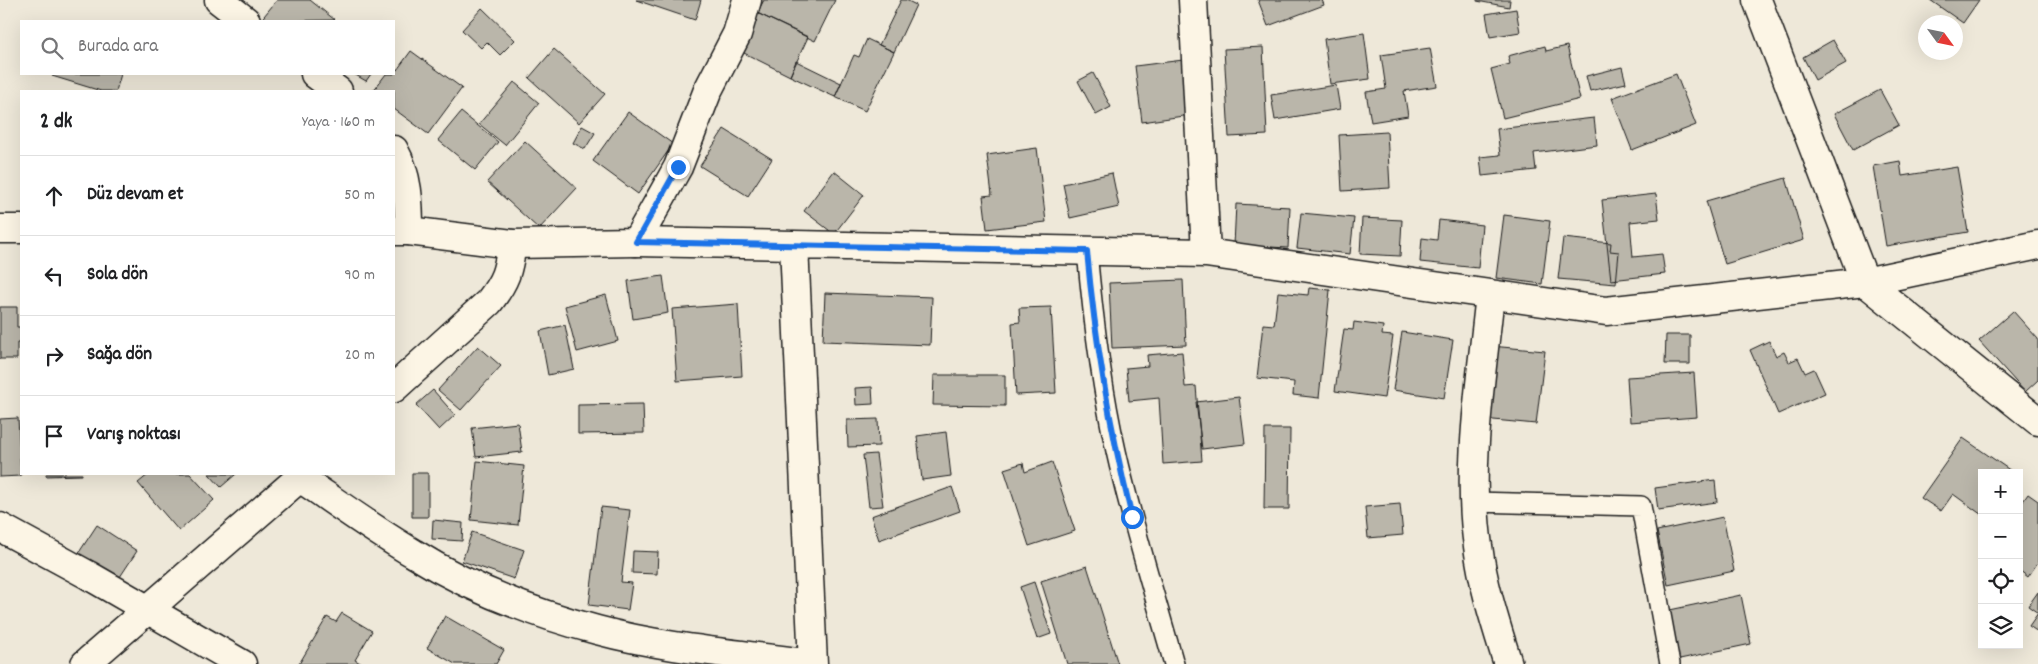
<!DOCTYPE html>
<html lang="tr">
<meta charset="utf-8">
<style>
body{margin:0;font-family:Dekko,sans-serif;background:#f6f6f6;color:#202124}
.controls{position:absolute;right:15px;bottom:15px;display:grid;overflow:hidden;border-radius:0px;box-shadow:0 5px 20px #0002}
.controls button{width:45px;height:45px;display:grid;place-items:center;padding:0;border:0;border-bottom:1px solid #e0e0e0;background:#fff;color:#202124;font:25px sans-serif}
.compass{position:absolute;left:1918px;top:15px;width:45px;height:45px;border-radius:50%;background:#fff;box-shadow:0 5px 20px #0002;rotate:123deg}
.stop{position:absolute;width:15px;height:15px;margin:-11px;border:4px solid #1a73e8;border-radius:50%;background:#fff}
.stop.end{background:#1a73e8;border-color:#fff;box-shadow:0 1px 5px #0008}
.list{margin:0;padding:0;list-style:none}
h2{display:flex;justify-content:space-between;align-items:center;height:65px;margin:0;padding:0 20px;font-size:21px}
h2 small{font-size:16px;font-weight:400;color:#757577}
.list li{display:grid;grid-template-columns:32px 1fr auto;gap:15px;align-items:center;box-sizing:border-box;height:80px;padding:0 20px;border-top:1px solid #e0e0e0}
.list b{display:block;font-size:19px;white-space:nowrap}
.list em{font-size:16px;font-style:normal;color:#757577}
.icon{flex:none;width:28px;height:28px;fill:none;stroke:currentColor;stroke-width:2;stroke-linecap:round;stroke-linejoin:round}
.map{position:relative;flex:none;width:2038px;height:664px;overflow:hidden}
.search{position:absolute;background:#fff;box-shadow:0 5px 20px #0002;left:20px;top:20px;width:375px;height:55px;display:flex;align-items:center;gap:12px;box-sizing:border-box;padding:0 18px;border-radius:0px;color:#757577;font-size:19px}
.panel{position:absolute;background:#fff;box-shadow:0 5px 20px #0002;left:20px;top:90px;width:375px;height:385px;border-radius:0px}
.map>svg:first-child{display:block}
.building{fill:#bab6aa;stroke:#1c1c1c}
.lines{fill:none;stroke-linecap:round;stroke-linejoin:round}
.service-casing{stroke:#1c1c1c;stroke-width:22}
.minor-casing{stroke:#1c1c1c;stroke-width:31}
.tertiary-casing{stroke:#1c1c1c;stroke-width:31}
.service{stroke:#fcf5e5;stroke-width:19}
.minor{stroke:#fcf5e5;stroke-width:28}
.tertiary{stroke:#fcf5e5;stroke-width:28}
.route{stroke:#1a73e8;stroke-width:6}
</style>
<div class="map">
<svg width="2038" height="664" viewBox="0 0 2038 664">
<rect width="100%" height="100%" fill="#eee8d9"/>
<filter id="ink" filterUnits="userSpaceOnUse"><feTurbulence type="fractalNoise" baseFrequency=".02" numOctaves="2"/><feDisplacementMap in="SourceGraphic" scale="10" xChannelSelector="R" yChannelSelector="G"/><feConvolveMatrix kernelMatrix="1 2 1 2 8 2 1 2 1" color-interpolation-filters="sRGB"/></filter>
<g filter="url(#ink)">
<path class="building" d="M277,0H310L335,20L260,21Z
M636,0H701L695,20Z
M764,0H835L815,41L757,13Z
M901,0H906L916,5L894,52L879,45Z
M1258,0H1322L1324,5L1268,26Z
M1477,0H1510L1509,7L1477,1Z
M1930,0H1979L1963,23Z
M482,8L515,40L500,55L487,42L481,48L462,30Z
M1516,9L1520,32L1490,37L1486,14Z
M757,13L808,37L790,76L740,51Z
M1364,33L1370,79L1330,84L1324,39Z
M867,39L894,52L865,111L835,97L854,55L859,57Z
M1833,40L1846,63L1815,80L1803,57Z
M1545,46L1546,51L1567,46L1580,99L1503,118L1491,69L1510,64L1508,56Z
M1263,47L1267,135L1229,137L1224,49Z
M1430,48L1437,86L1404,91L1408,116L1371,122L1366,92L1386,89L1381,55Z
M554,49L605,94L579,123L529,78Z
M411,51L462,88L428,134L394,109V91H373L386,74H394V68L397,70Z
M1183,60L1190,115L1142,122L1135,66Z
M796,61L841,83L835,97L790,76Z
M1622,67L1626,83L1590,91L1586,76Z
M1093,73L1111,107L1096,115L1078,81Z
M53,74H121L116,91H101L52,76Z
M354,74H371L366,81Z
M1676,74L1696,125L1632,150L1612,98Z
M514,82L539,103L505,145L479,124Z
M1336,85L1340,109L1275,120L1271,95Z
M1880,90L1899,125L1853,150L1834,114Z
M461,112L498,142L475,170L438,140Z
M628,112L673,144L638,194L593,161Z
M1594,118L1597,145L1534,153L1536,170L1482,176L1480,157L1500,155L1497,129Z
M582,126L595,133L585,149L573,143Z
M724,129L772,159L748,196L700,166Z
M1387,132L1390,188L1342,191L1339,135Z
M525,141L577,188L539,229L487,182Z
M1037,148L1046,222L987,229L983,196L992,195L987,155Z
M1900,161L1902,176L1957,167L1968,232L1886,246L1873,166Z
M834,171L864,195L834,234L804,211Z
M1112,173L1119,207L1070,218L1063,184Z
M1786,178L1804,240L1725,264L1706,201Z
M1656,194L1659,219L1630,222L1633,257L1662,254L1665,274L1611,280L1602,200Z
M1236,204L1290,207L1288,248L1234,245Z
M1301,213L1354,218L1350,254L1297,248Z
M1504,215L1550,221L1542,284L1496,278Z
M1362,218L1402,220L1400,256L1360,254Z
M1439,220L1482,225L1478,268L1420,262L1422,238L1437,240Z
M1563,238L1611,243L1610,251L1619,252L1616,284L1558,279Z
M663,276L668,313L633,319L628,281Z
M1183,280L1186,345L1112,348L1109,283Z
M1309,288L1330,290L1319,398L1293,395L1294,382L1257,378L1263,324L1274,325L1278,292L1308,295Z
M825,293L932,297L930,345L823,341Z
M606,295L618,341L577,352L565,306Z
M738,304L742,376L677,381L672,309Z
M0,307H17V327H21V343H17V359H0Z
M1051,307L1056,393L1016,395L1012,323L1020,322L1019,308Z
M2013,311L2038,339V380L2025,392L1979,341Z
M1354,322L1383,326L1382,335L1393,336L1384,398L1335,391L1344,329L1353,330Z
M565,325L574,369L548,375L540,331Z
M1402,332L1453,340L1444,398L1393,390Z
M1666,335H1690V364H1665Z
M1769,341L1776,356L1784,352L1789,362L1798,358L1805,373L1814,369L1825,393L1778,414L1750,350Z
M478,346L501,366L461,410L438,390Z
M1491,346L1545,351L1536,424L1483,419Z
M1182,352L1185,387L1196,386L1202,461L1163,464L1159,398L1129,401L1126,368L1148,366L1147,355Z
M1694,373L1697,417L1630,422L1627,377Z
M934,375H1005V406L933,405Z
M872,387L873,404L856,405L855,388Z
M433,390L455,415L439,430L416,405Z
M1239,397L1245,444L1202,449L1196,402Z
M643,404L644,433L578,434V405Z
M18,418L21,476L0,477V419Z
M878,419L879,446L848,447L847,420Z
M518,423L522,452L476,457L472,428Z
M1265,429H1290L1289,509H1264Z
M946,432L951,476L922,480L917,436Z
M1963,438L2014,473H1982V515L1953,494L1941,511L1921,498Z
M876,454L883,506L869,507L863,455Z
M477,461L524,466L518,525L471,520Z
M1052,462L1075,531L1029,546L1004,469L1023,463L1025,472Z
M412,473H428V517H412Z
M46,474H82V475L46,476Z
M149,474H190L214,500L179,531L138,483Z
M209,474H236L221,487Z
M1715,480L1717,502L1658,510L1655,488Z
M952,487L960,511L879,540L871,516Z
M2028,494L2038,501V562L2028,577L2019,570V507Z
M1400,504L1403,535L1368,538L1365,507Z
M601,507L630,510L621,582L632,583L628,610L589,605Z
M1723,517L1734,571L1668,585L1657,531Z
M433,520L463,523L462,541L432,539Z
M97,525L137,551L116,583L76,557Z
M472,532L524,550L514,579L462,561Z
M633,551L658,552L657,574L632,573Z
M1087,566L1118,664H1067L1041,581Z
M1034,582L1051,634L1037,639L1020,587Z
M2038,592V632L2029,626L2038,613L2028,606Z
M1741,595L1751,644L1675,660L1665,611Z
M342,613L372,631L355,660L362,664H299L327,617L336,622Z
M445,616L504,650L496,664H455L427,648Z"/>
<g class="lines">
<g class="service-casing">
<path id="service" d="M1087,251C1093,318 1101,385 1116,451C1132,523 1154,593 1174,664
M1474,502L1641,506L1670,664"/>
</g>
<g class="minor-casing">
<path id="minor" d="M219,0L246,21
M1193,0L1206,253
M1757,0L1865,282L2038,421
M315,74L338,91
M394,150C408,175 409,202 409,231
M636,242L1206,253L1606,311L1865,282L2038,245
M1490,294C1482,375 1466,465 1478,546C1483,586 1496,625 1508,664
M394,388L489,302C506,280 508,271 512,244
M300,478C337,503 374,530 413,553C469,588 533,613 597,630C667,649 742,654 813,664L794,245
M0,527L88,575L242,664
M85,664L304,474"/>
</g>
<g class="tertiary-casing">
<path id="tertiary" d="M0,229H21
M394,231H409L512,244L636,242L678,167L708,90L737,34L747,0"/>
</g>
<use href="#service" class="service"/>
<use href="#minor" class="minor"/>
<use href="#tertiary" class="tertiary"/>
</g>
</g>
<g class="lines" filter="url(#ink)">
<path class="route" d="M678,167L636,242L1087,251C1095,341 1110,429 1132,517"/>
</g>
</svg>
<div class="controls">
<button>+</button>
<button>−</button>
<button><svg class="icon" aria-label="locate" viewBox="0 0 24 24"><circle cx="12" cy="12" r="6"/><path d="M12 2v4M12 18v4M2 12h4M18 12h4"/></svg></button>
<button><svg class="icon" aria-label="layers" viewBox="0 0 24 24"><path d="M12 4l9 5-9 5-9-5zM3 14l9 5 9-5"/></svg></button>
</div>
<svg class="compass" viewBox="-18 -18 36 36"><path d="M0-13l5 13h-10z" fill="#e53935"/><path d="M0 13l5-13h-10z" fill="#757577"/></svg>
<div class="stop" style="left:1132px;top:517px"></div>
<div class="stop end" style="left:678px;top:167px"></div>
<div class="search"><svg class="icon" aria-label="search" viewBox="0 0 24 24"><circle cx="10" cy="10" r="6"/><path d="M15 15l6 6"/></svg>Burada ara</div>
<section class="panel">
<h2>2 dk<small>Yaya · 160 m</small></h2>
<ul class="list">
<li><svg class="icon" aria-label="ahead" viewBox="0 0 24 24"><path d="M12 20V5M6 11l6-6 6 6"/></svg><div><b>Düz devam et</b></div><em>50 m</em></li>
<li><svg class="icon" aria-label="left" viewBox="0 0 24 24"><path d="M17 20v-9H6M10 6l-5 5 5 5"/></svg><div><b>Sola dön</b></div><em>90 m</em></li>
<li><svg class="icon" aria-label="right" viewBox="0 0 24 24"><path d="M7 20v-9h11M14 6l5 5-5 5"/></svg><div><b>Sağa dön</b></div><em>20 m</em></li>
<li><svg class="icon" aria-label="arrive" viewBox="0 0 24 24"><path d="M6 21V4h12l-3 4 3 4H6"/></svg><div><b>Varış noktası</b></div></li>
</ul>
</section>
</div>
